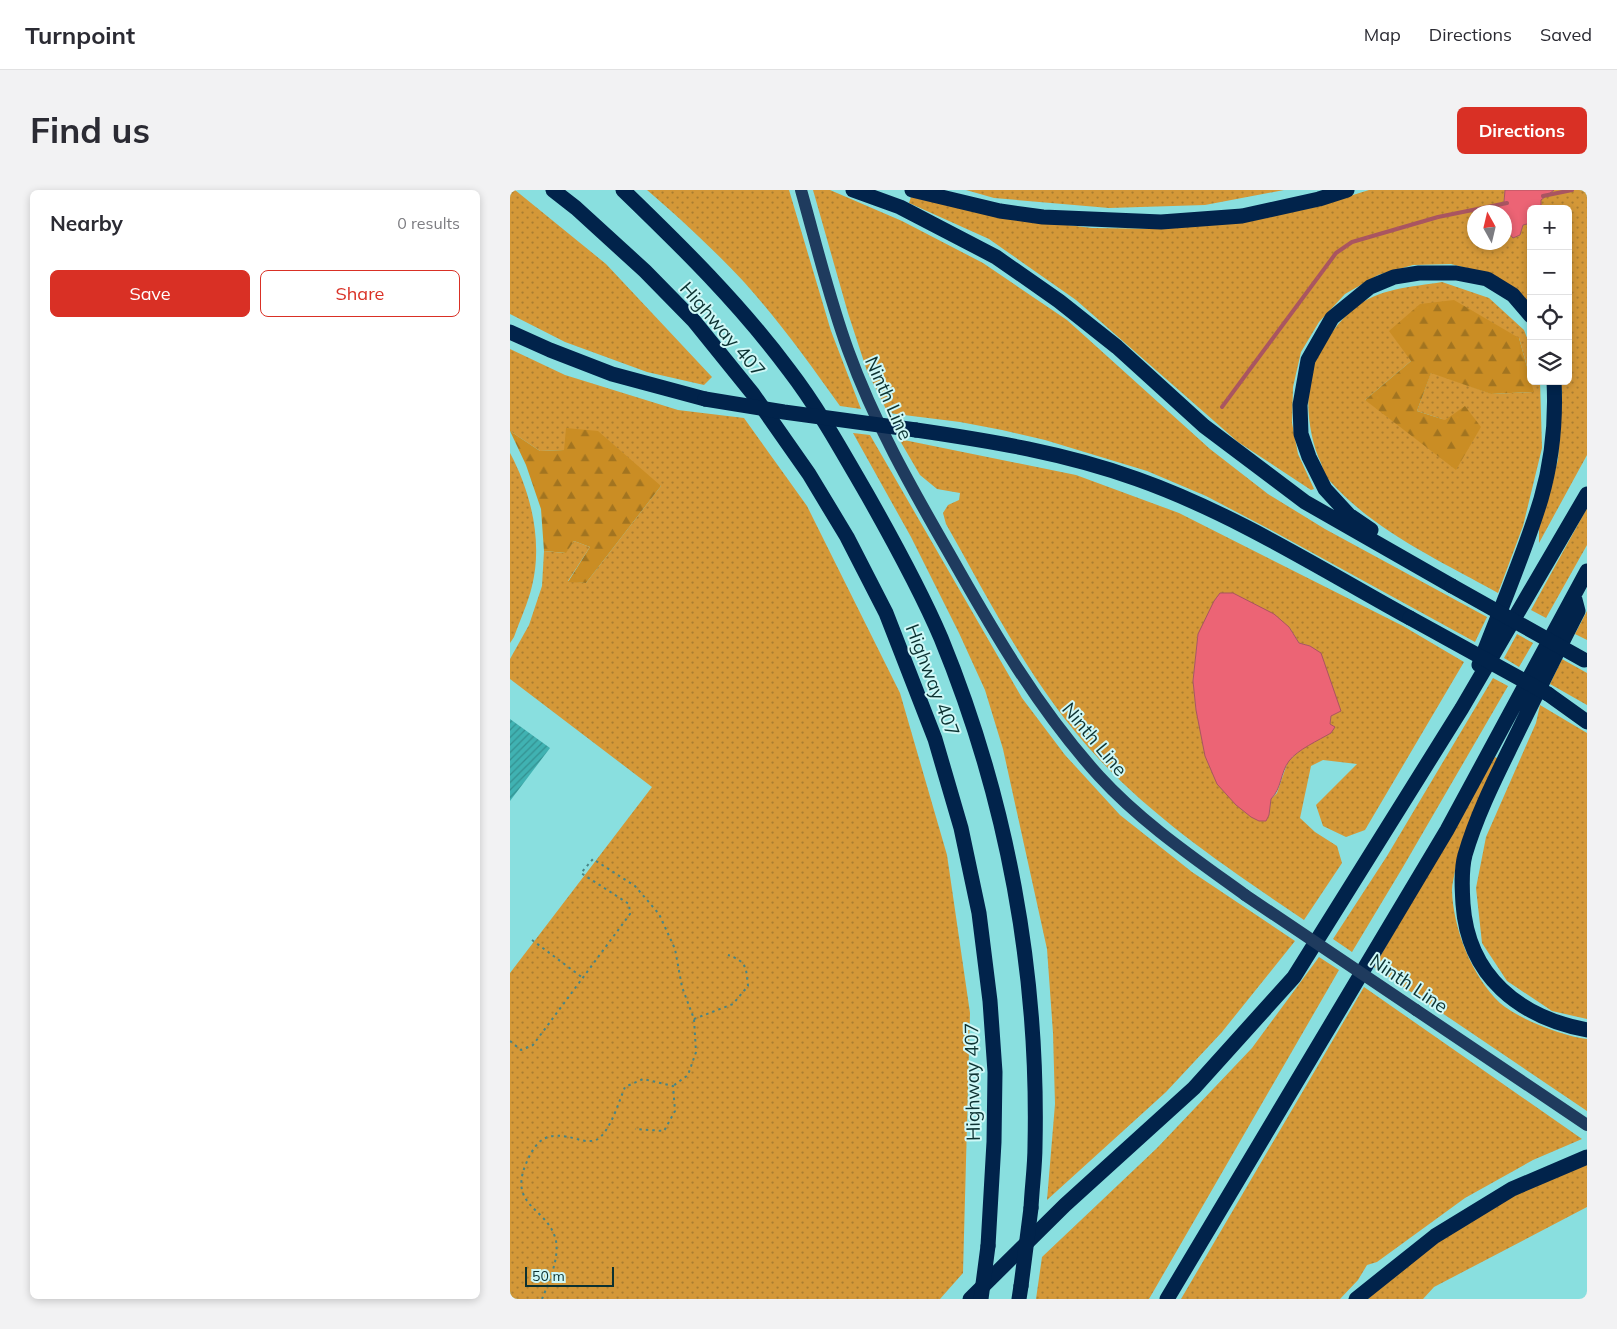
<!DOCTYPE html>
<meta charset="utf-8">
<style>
body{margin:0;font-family:Mulish,sans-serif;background:#f2f2f3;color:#2b2b33}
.controls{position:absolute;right:15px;top:15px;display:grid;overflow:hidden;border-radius:8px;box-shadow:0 2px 8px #0003}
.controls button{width:45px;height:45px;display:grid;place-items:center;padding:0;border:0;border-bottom:1px solid #e1e1e2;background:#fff;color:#2b2b33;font:25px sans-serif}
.compass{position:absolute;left:957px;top:15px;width:45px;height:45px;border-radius:50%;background:#fff;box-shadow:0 2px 8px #0003;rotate:352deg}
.scale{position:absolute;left:15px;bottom:12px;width:89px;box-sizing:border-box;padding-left:5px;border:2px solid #0c3232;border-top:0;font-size:14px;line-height:18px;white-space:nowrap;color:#0c3232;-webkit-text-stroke:4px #cff8f7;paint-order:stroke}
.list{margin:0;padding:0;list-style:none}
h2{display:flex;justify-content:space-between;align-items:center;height:65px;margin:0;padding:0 20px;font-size:21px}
h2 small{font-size:16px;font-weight:400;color:#7c7c81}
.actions{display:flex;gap:10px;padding:15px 20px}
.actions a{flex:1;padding:11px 0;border:1px solid #d93025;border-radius:8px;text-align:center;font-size:18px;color:#d93025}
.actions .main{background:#d93025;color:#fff}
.icon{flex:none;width:28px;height:28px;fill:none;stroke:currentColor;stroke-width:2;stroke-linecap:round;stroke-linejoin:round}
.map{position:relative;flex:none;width:1077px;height:1109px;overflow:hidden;border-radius:8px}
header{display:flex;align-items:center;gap:30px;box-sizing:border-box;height:70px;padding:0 25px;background:#fff;border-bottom:1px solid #e1e1e2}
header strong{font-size:24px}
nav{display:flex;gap:28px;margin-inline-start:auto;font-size:18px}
.intro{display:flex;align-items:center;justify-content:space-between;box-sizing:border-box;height:120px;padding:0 30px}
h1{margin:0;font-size:35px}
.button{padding:12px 22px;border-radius:8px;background:#d93025;color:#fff;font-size:18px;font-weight:700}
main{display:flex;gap:30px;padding:0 30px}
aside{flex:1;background:#fff;border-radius:8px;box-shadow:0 2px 8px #0003}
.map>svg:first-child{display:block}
.grass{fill:url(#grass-dots);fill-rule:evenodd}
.forest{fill:url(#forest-firs)}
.water{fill:#ec6475;stroke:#a95561}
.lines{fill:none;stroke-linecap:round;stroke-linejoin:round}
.stream{stroke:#a95561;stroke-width:4}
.building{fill:url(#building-hatch)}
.path{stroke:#488585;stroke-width:2;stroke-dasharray:2.5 4;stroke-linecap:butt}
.major{stroke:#1f3b5e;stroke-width:12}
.highway{stroke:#01234b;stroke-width:15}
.major-bridge{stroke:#1f3b5e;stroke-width:12}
.highway-bridge{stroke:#01234b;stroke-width:15}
.labels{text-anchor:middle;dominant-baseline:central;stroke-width:4;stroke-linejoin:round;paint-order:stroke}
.street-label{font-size:19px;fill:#0c3232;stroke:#cff8f7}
</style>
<header>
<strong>Turnpoint</strong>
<nav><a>Map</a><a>Directions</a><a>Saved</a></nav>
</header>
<div class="intro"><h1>Find us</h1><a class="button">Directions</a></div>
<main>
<aside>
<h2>Nearby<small>0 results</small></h2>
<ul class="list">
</ul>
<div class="actions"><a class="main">Save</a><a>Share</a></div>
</aside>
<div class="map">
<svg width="1077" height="1109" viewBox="0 0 1077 1109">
<defs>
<pattern id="grass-dots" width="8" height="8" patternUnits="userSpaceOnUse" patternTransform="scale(1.25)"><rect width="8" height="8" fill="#d49838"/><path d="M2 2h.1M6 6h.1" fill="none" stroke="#aa7d30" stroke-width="1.8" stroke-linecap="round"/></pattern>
<pattern id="forest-firs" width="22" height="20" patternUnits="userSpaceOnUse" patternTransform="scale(1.25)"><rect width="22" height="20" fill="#ca8d24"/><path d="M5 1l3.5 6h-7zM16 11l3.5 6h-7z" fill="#a27420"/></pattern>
<pattern id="building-hatch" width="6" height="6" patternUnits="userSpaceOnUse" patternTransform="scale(1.25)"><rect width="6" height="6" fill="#40b2b2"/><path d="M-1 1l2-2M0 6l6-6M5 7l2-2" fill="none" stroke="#349191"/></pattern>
</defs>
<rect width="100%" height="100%" fill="#89dfdf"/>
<path class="grass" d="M0,0H5L96,74L202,187L194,195L137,182L55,152L0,124Z
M137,0H279L321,141L351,219L330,216C300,174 269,131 234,92C205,61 170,28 137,0Z
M303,0H320L392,31L473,73L557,130L700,259L758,304L815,339L977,427L965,452L759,339L696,306L637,281L535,250L492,240L450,232L378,223L357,181L338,123Z
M456,0H774L695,15L599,18L484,8Z
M859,0H995L994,12L985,20V22H964V52H994L995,39L1003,48L1010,45L1013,35L1021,33V117L975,83L941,74L903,75L868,85L835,104L809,132L791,162L783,197L782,233L788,264L804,299L801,300L728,252L566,110L479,49L399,13L401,7L499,28L582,38L654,39L801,18Z
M1044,0H1077V265L1029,353V334L1048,270L1052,203L1050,191H1058V19L1030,18L1031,10Z
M932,92L979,108L1014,140L1021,158V191L1009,148L901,171L855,210L935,230L907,221L921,182L982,204L1023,202L1021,191H1030L1032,258L1013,336L988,403C929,370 864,341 819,290C815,286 813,279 811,273C797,243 793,198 807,167C815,150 829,131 843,119C868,98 902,97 932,92Z
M0,159L55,185L168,220L234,228L297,316L390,503L437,665L460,823L453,1083L430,1109H0V783L142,597L0,489V469L19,435L32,396L34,361L55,363L64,351L80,357L58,391L76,393L151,296L54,260L30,261L0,241Z
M343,243L360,245L512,508L555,565L610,625L682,682L785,751L712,842L656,902L537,1010L545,914L543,843L537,759L493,559L475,500L449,443L401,347Z
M389,249L566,285L669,323L893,436L954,472L855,640L836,647L813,636L806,615L847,574L813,570L801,576L790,628L805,642L827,656L832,673L794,730C722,681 649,633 589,569C524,500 482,415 436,334L433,323L438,315L449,310L450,303L427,299L410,285ZM779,437L789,453L800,456L821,525L820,534L778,571L767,603L761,609L759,625L686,520L683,490L688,444Z
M0,263C21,302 33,352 22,396C18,413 10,430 4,447L0,453Z
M1077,318V355L1036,428L1021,420Z
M1077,421V450L1065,444Z
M1007,444L1023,453L1009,477L994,468Z
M1052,469L1077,483V515L1040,494Z
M983,488L998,496L893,677L842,762L823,749L877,666Z
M1030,515L1077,543V829L1042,821L997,791L972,753L966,698L976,647L1026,533Z
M985,567L989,569C971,606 952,640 945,681C944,687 942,694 942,700C943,739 962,786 990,813C1008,829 1053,846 1077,849V921L864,777Z
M809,767L829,780L639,1109H526L532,1067L647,958L742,858Z
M854,797L1072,949L1023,970L955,1008L867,1072L857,1075L848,1090L830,1109H671Z
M1077,969V1017L924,1097L913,1109H858L893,1073L978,1014Z"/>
<path class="forest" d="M944,110L1009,148L1024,202L981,204L921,183L907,221L935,230L955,216L971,237L946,280L855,210L901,171L879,141L910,114Z
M56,238L88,241L151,296L76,393L58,392L80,357L64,351L56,363L34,361L31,319L16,275L0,241L30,261L54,260Z"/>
<path class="water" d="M995,0H1044L1031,10V19H1021V33L1013,35L1010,45L1003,48L995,39L994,22H985V20L994,12Z
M710,403H723L764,424L779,437L789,453L800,456L811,463L831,521L821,526L820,534L825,537L821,543C809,550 787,560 779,571C770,583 772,598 761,609L759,625L756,631H749L741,627L726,615L707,594L695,566L686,520L683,491L688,444L704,411Z"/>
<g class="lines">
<path class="stream" d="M1033,6L1062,0
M712,217L826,63L842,52L928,27L997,13"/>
</g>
<path class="building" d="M0,529L40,558L0,611Z"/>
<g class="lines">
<path class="path" d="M22,750L73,788
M184,829L223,814L238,796C236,777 237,772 218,765
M0,851L11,860L23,855L120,724L119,714L71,683L83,669L125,696L149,724L165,759L172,797L184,829L186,862L178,885L163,896
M32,1109C39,1092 51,1065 45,1047C35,1017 0,1016 15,976C27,947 37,941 67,949C73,951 80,952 86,950C100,943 109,911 115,897L133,889L163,896L165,921L154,941L125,939"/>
<path class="major" d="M291,0C306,53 319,108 338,160C364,232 401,297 439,363C483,441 528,519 589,586C631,632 684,668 735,705
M906,820L1077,935"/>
<path class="highway" d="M43,0L66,18L135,81L184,131L243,204L299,284L337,347L376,423L425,549L451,638L469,723L480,811L485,882L484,952L478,1056
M113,0C172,57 230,114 279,180C309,219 333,263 358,306C384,352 410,399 431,448C497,609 529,782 525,956C525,976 522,997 521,1018
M343,0L390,17L486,67L549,111L607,157L694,236L795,312L942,396
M402,0L490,21L533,27L651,32L732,26L809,9L837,0
M0,142L40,160L102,184L195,209
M406,240C481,251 555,263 627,289C723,323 811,379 900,428
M861,340L839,325L815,299L799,267L791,244L790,215L798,170L822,128L860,97L884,87L909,83H946L977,89L1003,105L1021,126
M1064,406L1068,421C1046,464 1025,507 1004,550C986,587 967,624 955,665C951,680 952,698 953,714C958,786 1009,827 1077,840
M969,475C990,420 1014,365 1031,309C1042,271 1046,230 1044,191
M1038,504L1077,532
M460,1109L555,1015L684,898L784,787L952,518L1077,304
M509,1109L511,1096
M657,1109L937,640L1077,381
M846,1109L925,1046L1002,999L1077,967"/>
<path class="major-bridge" d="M735,705L906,820"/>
<path class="highway-bridge" d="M195,209L274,222L406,240
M942,396L1074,470
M900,428L1038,504
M511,1096L521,1018
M471,1109L478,1056"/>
</g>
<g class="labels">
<g class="street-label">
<text transform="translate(213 139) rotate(49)">Highway 407</text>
<text transform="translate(379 208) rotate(66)">Ninth Line</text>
<text transform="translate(423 490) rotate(69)">Highway 407</text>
<text transform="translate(585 549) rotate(50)">Ninth Line</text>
<text transform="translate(899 793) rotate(34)">Ninth Line</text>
<text transform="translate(462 892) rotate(-91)">Highway 407</text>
</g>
</g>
</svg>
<div class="controls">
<button>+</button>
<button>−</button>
<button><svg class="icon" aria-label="locate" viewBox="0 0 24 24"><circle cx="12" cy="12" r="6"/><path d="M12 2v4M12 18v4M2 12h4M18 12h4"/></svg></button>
<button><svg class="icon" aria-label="layers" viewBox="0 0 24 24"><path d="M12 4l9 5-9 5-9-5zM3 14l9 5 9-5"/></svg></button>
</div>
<svg class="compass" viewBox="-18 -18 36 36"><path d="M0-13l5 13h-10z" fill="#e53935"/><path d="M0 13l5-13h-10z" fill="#7c7c81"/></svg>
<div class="scale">50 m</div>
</div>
</main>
